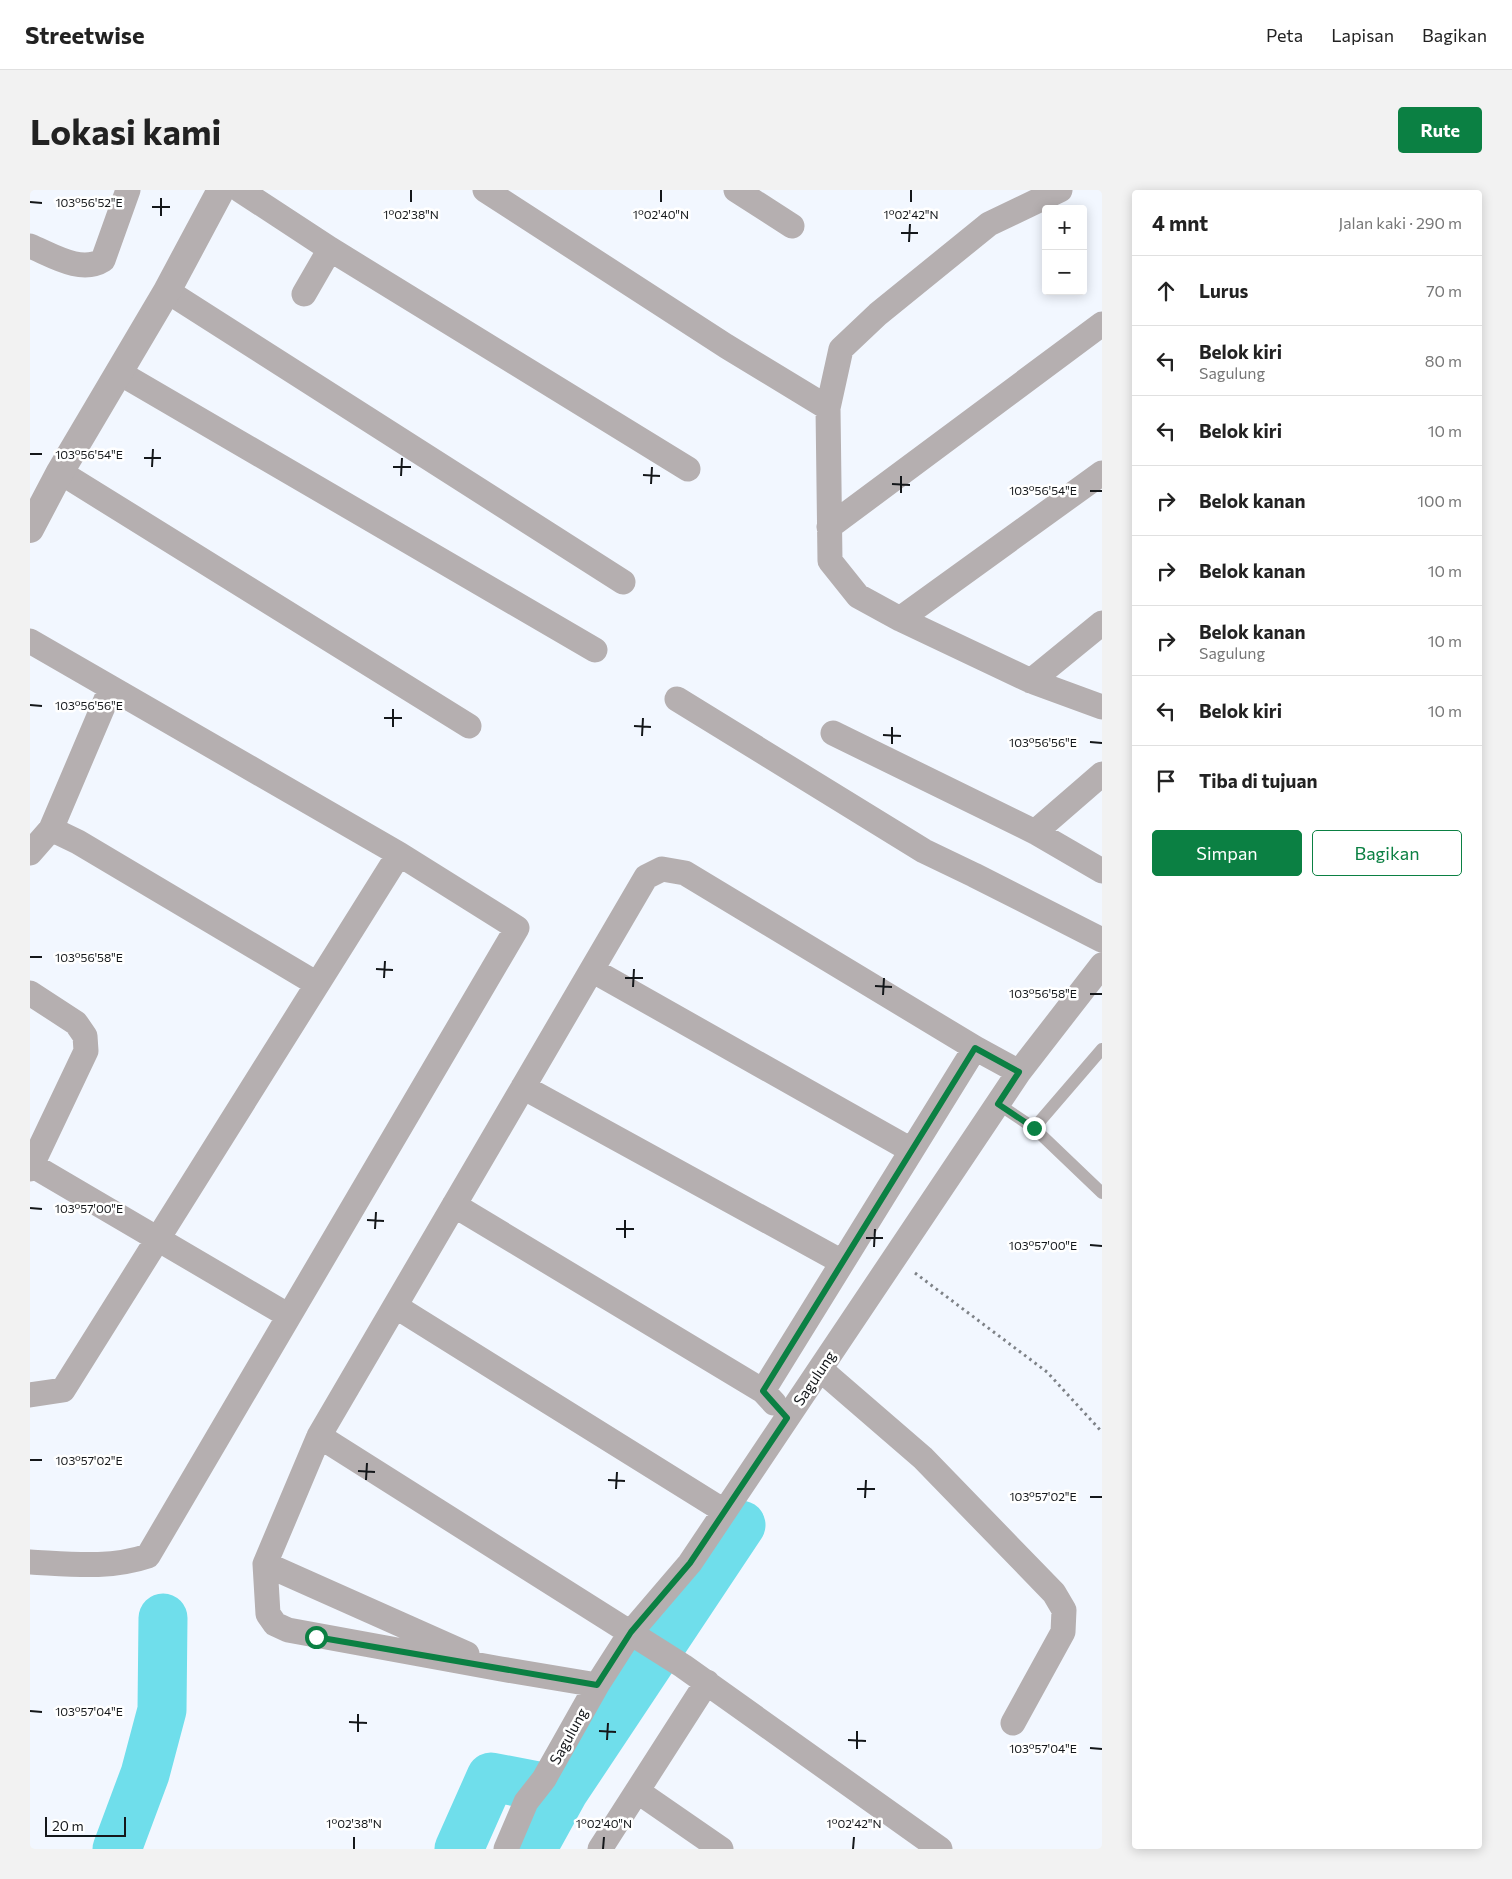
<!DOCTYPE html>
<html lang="id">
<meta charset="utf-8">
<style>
body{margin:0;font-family:Commissioner,sans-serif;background:#f2f2f2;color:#222}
.controls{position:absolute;right:15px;top:15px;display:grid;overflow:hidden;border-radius:5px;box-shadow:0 2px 12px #0003}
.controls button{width:45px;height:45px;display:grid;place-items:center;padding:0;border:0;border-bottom:1px solid #e0e0e0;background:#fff;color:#222;font:25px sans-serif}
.scale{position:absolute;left:15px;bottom:12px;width:81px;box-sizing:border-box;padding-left:5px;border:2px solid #14171a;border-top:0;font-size:14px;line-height:18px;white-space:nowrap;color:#14171a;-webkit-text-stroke:4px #fff;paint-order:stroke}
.stop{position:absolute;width:15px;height:15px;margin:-11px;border:4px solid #0b8043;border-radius:50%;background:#fff}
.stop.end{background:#0b8043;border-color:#fff;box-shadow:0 1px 5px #0008}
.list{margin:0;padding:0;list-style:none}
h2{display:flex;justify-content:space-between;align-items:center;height:65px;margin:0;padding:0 20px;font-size:21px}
h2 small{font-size:16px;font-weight:400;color:#767676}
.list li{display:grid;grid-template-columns:32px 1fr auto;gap:15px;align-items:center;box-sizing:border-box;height:70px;padding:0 20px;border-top:1px solid #e0e0e0}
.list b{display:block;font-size:19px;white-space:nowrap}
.list p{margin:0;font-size:16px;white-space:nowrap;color:#767676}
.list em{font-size:16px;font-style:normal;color:#767676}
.actions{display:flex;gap:10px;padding:15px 20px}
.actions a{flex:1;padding:11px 0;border:1px solid #0b8043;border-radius:5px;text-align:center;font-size:18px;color:#0b8043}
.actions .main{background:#0b8043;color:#fff}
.icon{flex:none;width:28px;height:28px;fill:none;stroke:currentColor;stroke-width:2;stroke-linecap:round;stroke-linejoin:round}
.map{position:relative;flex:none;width:1072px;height:1659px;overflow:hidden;border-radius:5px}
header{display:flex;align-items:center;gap:30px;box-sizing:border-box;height:70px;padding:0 25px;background:#fff;border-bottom:1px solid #e0e0e0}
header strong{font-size:24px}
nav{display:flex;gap:28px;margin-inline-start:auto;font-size:18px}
.intro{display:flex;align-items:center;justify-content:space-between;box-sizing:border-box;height:120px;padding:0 30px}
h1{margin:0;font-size:35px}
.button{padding:12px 22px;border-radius:5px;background:#0b8043;color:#fff;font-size:18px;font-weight:700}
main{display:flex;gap:30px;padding:0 30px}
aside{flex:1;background:#fff;border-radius:5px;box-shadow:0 2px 12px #0003}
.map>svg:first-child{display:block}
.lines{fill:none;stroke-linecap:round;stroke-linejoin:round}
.river{stroke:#6fdeeb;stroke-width:49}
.path{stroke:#7e8287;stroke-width:3;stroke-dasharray:2.5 4;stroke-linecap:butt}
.service{stroke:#b5afb0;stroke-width:12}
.minor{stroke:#b5afb0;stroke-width:25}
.tertiary{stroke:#b5afb0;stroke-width:28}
.route{stroke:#0b8043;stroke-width:6}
.ticks{fill:none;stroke:#14171a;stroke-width:2}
.labels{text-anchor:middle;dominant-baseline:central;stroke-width:5;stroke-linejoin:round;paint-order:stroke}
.street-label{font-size:15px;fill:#14171a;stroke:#fff}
.ticks-label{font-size:12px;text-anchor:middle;fill:#14171a;stroke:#fff;stroke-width:5;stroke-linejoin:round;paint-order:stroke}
</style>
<header>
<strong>Streetwise</strong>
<nav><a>Peta</a><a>Lapisan</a><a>Bagikan</a></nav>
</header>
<div class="intro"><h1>Lokasi kami</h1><a class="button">Rute</a></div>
<main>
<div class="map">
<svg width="1072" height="1659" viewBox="0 0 1072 1659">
<rect width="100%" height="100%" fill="#f2f7ff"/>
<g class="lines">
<path class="river" d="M534,1601L711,1335
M87,1659L115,1584L132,1520L133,1428
M429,1659L461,1587L534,1601L502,1659"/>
<path class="path" d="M885,1083L1017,1182L1072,1242"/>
<path class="service" d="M1072,859L1004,938L1072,1003
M968,914L1004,938"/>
<path class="minor" d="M210,0L300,59L658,279
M455,0L696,156L798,218
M706,0L762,36
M1030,0L959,34L848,124L811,159L798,218L800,371L828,406L870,429L1001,491L1072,517
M0,56C22,65 51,84 73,70L98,0
M137,101L593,392
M274,104L300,59
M88,182L565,460
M30,282L439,536
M799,337L1072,134
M870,429L1072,283
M0,451L369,664L487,738L118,1366C80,1379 40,1374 0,1372
M1001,491L1072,433
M647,509L894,661L944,685L1072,750
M803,543L1005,642L1072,681
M21,639L81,498
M1005,642L1072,584
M0,663L21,639L48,652L287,794
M562,780L881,960
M0,803L46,833L55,846L56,861L0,979
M493,897L812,1072
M0,974L259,1126
M424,1015L733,1201L744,1213
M365,1116L694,1321
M790,1179L893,1268L1024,1403L1034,1420L1033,1442L983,1533
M733,1201L945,858
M0,1205L33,1200L369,664
M289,1246L653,1476L910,1659
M235,1374L437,1464
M567,1495L471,1479L258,1440L245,1434L238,1424L235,1374L289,1246L616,687L632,679L655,683L945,858L989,882
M607,1601L691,1659
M476,1659L496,1612L514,1589L567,1495L601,1442L660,1373L989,882L1072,775
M570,1659L677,1492"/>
<path class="tertiary" d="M0,339L30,282L137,101L191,0"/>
</g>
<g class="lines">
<path class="route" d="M286,1447L567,1495L601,1442L660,1373L757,1228L733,1201L945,858L989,882L968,914L1004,938"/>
</g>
<path class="ticks" d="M0,12L12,13M381,12V0M631,12V0M881,12V0M122,17H140M131,26V8M871,43H888M879,52L880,34M0,264H12M114,268H131M122,277L123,259M363,277H381M613,285L630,286M371,286L372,268M621,294L622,277M862,294L880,295M1060,301H1072M871,303V286M0,515L12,516M354,528H372M604,536L621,537M363,537V519M853,545L871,546M612,546L613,528M1060,552L1072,553M862,554V537M0,767H12M346,779L363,780M354,788L355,771M595,788H613M845,796L862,797M603,797L604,779M1060,804H1072M853,805L854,788M0,1018L12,1019M337,1030L354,1031M345,1039L346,1022M586,1039H604M595,1048V1030M836,1048H853M1060,1055L1072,1056M844,1057L845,1039M0,1270H12M328,1281L345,1282M336,1290L337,1273M578,1290L595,1291M586,1299L587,1282M827,1299H845M1060,1307H1072M835,1308L836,1290M0,1521L12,1522M319,1532L337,1533M569,1541L586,1542M328,1542V1524M577,1550L578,1533M818,1550L836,1551M1060,1558L1072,1559M827,1559V1541M324,1659V1647M573,1659L574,1647M823,1659L824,1647"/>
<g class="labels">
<g class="street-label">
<text transform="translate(784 1188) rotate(-56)">Sagulung</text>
<text transform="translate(538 1546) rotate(-61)">Sagulung</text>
</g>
</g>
<g class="ticks-label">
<text x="59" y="17">103°56'52"E</text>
<text x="381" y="29">1°02'38"N</text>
<text x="631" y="29">1°02'40"N</text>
<text x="881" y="29">1°02'42"N</text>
<text x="59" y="269">103°56'54"E</text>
<text x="1013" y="305">103°56'54"E</text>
<text x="59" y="520">103°56'56"E</text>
<text x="1013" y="557">103°56'56"E</text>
<text x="59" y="772">103°56'58"E</text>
<text x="1013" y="808">103°56'58"E</text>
<text x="59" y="1023">103°57'00"E</text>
<text x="1013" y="1060">103°57'00"E</text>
<text x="59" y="1275">103°57'02"E</text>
<text x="1013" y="1311">103°57'02"E</text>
<text x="59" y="1526">103°57'04"E</text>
<text x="1013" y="1563">103°57'04"E</text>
<text x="324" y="1638">1°02'38"N</text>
<text x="574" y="1638">1°02'40"N</text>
<text x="824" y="1638">1°02'42"N</text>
</g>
</svg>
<div class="controls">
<button>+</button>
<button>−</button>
</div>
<div class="scale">20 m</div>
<div class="stop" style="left:286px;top:1447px"></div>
<div class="stop end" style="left:1004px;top:938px"></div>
</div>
<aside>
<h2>4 mnt<small>Jalan kaki · 290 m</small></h2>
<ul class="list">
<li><svg class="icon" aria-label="ahead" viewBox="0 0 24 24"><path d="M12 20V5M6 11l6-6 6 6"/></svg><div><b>Lurus</b></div><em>70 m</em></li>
<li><svg class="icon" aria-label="left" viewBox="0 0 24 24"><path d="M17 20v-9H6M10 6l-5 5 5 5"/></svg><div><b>Belok kiri</b><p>Sagulung</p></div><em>80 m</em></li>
<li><svg class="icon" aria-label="left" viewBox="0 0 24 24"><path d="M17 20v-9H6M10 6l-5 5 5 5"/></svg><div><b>Belok kiri</b></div><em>10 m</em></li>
<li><svg class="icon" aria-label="right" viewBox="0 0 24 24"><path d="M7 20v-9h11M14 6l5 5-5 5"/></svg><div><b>Belok kanan</b></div><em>100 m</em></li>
<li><svg class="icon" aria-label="right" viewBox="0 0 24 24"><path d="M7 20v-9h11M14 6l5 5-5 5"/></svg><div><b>Belok kanan</b></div><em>10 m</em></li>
<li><svg class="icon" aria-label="right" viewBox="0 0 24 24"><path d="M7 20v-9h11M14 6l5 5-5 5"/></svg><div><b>Belok kanan</b><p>Sagulung</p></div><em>10 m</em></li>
<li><svg class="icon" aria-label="left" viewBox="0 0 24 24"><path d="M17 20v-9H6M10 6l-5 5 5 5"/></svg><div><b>Belok kiri</b></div><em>10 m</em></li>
<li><svg class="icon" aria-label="arrive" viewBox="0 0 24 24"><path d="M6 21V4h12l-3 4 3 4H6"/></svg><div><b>Tiba di tujuan</b></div></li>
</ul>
<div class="actions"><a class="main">Simpan</a><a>Bagikan</a></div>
</aside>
</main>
